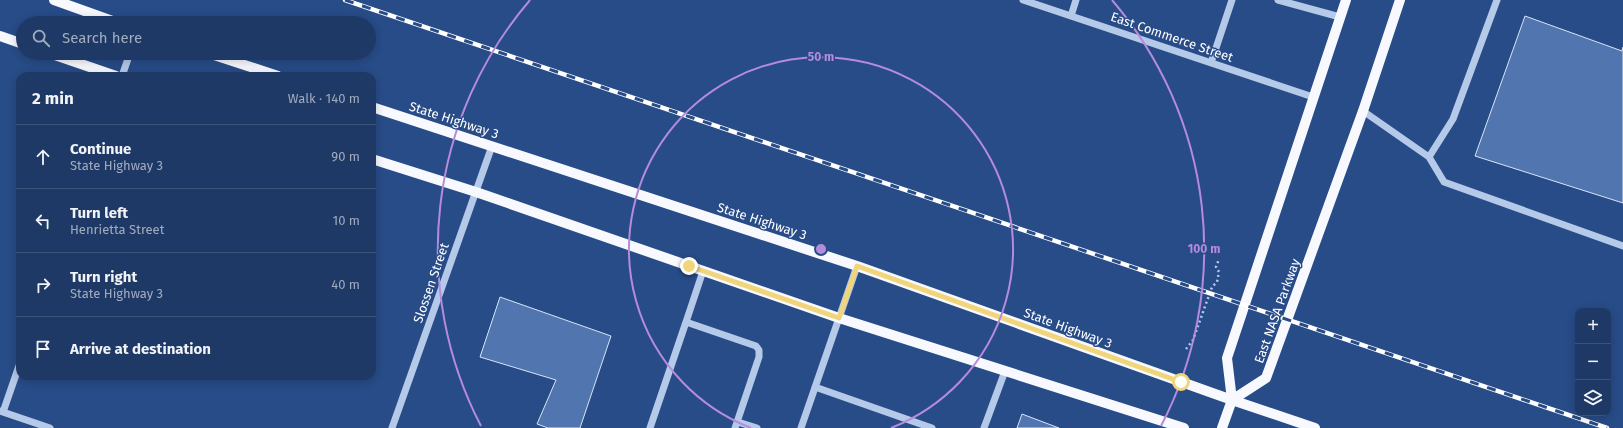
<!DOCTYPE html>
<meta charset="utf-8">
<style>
body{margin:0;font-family:"Fira Sans",sans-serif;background:#2b446f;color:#f1f3f6}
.controls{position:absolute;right:12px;bottom:12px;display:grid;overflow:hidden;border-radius:8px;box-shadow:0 2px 10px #0003}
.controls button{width:36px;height:36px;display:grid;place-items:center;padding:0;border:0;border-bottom:1px solid #3c537a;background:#1e3966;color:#f1f3f6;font:20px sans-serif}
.stop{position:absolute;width:12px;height:12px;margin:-9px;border:3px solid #f0d57b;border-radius:50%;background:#fff}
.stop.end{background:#f0d57b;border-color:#fff;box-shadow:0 1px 4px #0008}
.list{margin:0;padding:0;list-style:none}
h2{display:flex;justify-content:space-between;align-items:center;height:52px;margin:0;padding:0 16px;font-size:17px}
h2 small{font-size:13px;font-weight:400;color:#a1acbf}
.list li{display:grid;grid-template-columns:26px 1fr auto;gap:12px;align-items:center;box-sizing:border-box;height:64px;padding:0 16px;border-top:1px solid #3c537a}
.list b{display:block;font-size:15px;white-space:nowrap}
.list p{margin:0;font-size:13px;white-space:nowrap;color:#a1acbf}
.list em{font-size:13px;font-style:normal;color:#a1acbf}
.icon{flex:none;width:22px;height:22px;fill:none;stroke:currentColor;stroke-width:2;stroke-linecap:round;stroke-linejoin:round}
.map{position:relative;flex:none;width:1623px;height:428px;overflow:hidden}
.search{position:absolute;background:#1e3966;box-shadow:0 2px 10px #0003;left:16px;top:16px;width:360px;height:44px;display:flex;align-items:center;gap:10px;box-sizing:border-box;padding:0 14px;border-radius:22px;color:#a1acbf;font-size:15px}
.panel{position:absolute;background:#1e3966;box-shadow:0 2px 10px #0003;left:16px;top:72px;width:360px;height:308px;border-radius:12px}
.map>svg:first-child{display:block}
.building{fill:#5176af;stroke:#d8e4f7}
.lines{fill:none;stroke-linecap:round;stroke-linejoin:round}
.path{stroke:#b5c9e8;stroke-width:2.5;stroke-dasharray:2 3;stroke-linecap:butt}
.minor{stroke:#b5c9e8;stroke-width:7}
.major{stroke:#f7f9fe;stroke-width:10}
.rail-casing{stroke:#fff;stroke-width:4.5}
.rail{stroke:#284c88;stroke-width:3;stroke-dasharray:9;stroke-linecap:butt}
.route{stroke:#f0d57b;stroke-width:5}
.ring{fill:none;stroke:#b68bdc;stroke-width:2}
.labels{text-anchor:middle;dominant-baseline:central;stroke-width:3;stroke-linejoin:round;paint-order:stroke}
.street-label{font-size:13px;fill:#fff;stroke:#284c88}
.centre{fill:#b68bdc;stroke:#284c88;stroke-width:2}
.ring-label{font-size:12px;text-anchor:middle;font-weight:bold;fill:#b68bdc;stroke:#284c88;stroke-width:3;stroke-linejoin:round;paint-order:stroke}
</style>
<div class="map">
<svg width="1623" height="428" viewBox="0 0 1623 428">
<rect width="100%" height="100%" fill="#284c88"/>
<path class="building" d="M1525,16L1622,51L1623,47V203L1475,156Z
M500,297L611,336L580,428H548L537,424L556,380L480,357Z
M1022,414L1059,428H1017Z"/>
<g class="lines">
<path class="path" d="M1186,349L1193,340L1212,287L1217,282L1219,272L1216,267L1219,259"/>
<path class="minor" d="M1023,0L1313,97
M1278,0L1340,17
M1071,16L1076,0
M1211,63L1232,0
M122,76L130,53
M1363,111L1429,157L1444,182L1623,246
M1429,157L1453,119L1497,0
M686,322L703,271
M815,387L932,428
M0,411L50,428
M3,412L20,363
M738,422L757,428
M392,428L492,146
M650,428L686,322L756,346L759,350V357L735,428
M801,428L857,266
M984,428L1005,371"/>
<path class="major" d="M54,0L118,23
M0,36L23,44
M49,53L116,76
M208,53L278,76
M372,107L857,266L1232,400L1315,428
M372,159L476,192L839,318L1184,428
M1232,400L1266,378L1363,111L1400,0
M1222,428L1232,400L1227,358L1346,0"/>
<g class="rail-casing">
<path id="rail" d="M345,0L1607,428"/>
</g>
<use href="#rail" class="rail"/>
</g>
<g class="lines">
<path class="route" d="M689,266L839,318L857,266L1181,382"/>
</g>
<g class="ring">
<path d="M751 428A192 192 0 1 1 891 428"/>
<path d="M481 426A383 383 0 0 1 530 0M1112 0A383 383 0 0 1 1161 426"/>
</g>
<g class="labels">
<g class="street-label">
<text transform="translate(1172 37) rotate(19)">East Commerce Street</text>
<text transform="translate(454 120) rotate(18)">State Highway 3</text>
<text transform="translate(762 221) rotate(18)">State Highway 3</text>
<text transform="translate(431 283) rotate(-71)">Slossen Street</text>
<text transform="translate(1277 311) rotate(-70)">East NASA Parkway</text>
<text transform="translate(1068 328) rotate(20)">State Highway 3</text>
</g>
</g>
<circle cx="821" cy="249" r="6" class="centre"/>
<g class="ring-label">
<text x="821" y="61">50 m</text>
<text x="1204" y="253">100 m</text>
</g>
</svg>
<div class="controls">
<button>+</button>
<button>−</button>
<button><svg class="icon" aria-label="layers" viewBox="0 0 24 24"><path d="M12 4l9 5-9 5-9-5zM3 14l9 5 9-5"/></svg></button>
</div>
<div class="stop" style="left:1181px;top:382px"></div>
<div class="stop end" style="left:689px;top:266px"></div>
<div class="search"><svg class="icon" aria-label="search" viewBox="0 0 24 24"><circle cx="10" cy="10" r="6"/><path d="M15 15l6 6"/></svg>Search here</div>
<section class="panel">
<h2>2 min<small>Walk · 140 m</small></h2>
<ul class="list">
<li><svg class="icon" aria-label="ahead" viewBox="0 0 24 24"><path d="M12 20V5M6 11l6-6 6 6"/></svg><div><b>Continue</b><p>State Highway 3</p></div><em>90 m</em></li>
<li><svg class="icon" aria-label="left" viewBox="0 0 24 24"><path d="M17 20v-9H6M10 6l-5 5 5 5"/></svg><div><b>Turn left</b><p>Henrietta Street</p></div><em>10 m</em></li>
<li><svg class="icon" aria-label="right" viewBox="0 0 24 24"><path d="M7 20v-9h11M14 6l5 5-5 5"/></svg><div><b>Turn right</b><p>State Highway 3</p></div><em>40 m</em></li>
<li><svg class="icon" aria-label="arrive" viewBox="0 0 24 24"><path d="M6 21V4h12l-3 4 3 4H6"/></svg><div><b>Arrive at destination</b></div></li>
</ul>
</section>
</div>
